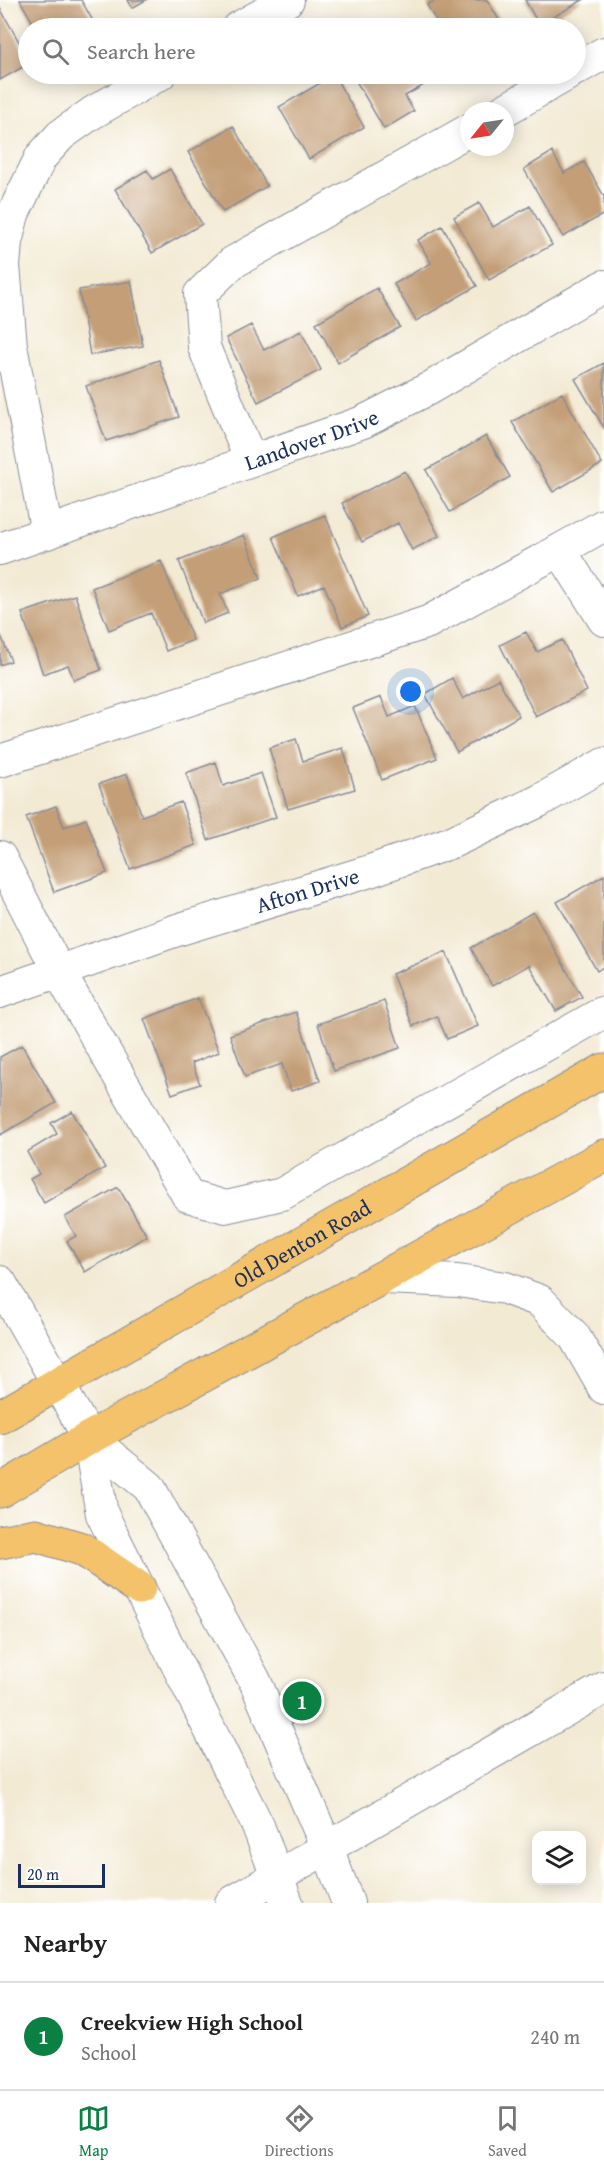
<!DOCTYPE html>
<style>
body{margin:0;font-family:"Gentium Book Plus",serif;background:#f2f2f2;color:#222}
.controls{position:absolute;right:18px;bottom:18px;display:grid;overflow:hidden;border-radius:12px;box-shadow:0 3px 15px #0003}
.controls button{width:54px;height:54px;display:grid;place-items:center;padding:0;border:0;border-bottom:2px solid #e0e0e0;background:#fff;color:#222;font:30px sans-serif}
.compass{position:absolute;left:460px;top:102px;width:54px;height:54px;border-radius:50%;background:#fff;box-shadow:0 3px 15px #0003;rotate:240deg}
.scale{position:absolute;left:18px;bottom:15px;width:87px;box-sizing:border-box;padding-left:6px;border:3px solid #1b2f5e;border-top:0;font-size:16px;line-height:21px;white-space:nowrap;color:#1b2f5e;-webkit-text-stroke:4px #fff;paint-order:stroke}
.you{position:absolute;left:411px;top:692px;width:21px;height:21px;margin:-15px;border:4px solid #fff;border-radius:50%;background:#1a73e8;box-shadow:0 0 0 9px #1a73e833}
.badge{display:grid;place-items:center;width:39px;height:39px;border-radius:50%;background:#0b8043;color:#fff;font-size:20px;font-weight:700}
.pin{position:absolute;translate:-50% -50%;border:3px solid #fff;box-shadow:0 2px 6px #0006}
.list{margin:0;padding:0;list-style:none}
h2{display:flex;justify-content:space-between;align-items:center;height:78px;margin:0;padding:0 24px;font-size:26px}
h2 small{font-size:20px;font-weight:400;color:#767676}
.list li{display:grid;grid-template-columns:39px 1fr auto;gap:18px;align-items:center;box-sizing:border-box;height:108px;padding:0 24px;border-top:2px solid #e0e0e0}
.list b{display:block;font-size:22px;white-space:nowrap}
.list p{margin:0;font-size:20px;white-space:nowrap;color:#767676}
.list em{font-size:20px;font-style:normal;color:#767676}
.icon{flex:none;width:33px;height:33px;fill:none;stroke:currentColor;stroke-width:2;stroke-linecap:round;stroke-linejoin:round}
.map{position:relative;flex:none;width:604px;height:1903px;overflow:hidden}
.search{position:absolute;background:#fff;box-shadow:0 3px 15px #0003;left:18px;right:18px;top:18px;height:66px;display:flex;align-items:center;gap:15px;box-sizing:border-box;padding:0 21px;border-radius:33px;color:#767676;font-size:22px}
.sheet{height:186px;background:#fff}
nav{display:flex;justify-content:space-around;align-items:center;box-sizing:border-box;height:84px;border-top:2px solid #e0e0e0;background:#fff;font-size:16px;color:#767676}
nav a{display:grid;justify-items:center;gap:3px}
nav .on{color:#0b8043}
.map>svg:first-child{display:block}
.building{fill:#c39e76}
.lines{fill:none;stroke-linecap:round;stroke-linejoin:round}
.minor-casing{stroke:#878c99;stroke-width:34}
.major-casing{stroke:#878c99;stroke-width:35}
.minor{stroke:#fff;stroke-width:32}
.major{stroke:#f3c26a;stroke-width:33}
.labels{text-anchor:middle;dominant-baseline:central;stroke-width:5;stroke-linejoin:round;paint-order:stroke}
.street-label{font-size:22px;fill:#1b2f5e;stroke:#fff}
</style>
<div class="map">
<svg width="604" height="1903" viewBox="0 0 604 1903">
<rect width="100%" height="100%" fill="#fff"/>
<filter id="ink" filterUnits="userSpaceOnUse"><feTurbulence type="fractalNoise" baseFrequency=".0167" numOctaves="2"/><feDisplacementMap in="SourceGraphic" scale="12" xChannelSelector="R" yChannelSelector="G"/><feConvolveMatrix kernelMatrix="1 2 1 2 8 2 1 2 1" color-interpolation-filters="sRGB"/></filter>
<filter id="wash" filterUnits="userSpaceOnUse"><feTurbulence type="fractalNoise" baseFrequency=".008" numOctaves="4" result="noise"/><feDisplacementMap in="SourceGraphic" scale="24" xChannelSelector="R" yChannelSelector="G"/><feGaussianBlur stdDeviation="1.35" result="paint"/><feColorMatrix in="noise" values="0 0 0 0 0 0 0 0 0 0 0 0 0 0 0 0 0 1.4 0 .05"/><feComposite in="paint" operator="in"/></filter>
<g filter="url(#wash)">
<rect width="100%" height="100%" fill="#f3ead4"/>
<g id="blocks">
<path class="building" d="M20,0H81L97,28H36Z
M128,0H146L132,8Z
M436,0H487L504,28H440L427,5Z
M525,0H583L539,25Z
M0,8L28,58V64L0,80Z
M352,74H425L429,82L405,96L414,111L384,129Z
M334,75L364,127L309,159L279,107Z
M233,126L267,186L223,212L188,152Z
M552,152L564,173L584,162L604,196V214L563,237L524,169Z
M170,169L202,224L152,253L115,189L147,170L153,179Z
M479,203L493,227L530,206L552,245L489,280L454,217Z
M442,226L477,286L416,321L394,284L431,263L418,240Z
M131,281L143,346L90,355L79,290Z
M377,288L400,327L338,363L316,323Z
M251,325L264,350L301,331L321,370L258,402L226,338Z
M159,360L179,417L106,441L86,386Z
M604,363V428L575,379Z
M562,393L602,464L553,492L512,422Z
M486,436L510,477L450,512L426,470Z
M405,471L439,536L412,550L398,523L362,542L342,503Z
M325,515L368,616L342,627L324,585L298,596L273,537Z
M244,535L261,578L220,594L228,613L203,623L179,561Z
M161,561L193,640L166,651L151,613L109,630L92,588Z
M75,595L101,670L74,680L68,665L43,674L22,613Z
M526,632L537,652L562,640L587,691L536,717L500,645Z
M0,633L11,661L0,665Z
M452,678L463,699L498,679L519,716L457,752L425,694Z
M381,697L389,717L415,706L437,758L382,780L353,708Z
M296,739L303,761L343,748L355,789L288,809L269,748Z
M216,762L223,786L261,773L276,817L208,840L186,773Z
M127,774L142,816L181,802L196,845L130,869L99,784Z
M56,806L64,827L86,819L107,873L54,892L26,817Z
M604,875V966L597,971L557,902Z
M533,912L582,997L556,1011L529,965L492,986L471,948Z
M446,952L478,1026L447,1039L437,1016L413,1026L392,974Z
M198,998L219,1052L192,1063L200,1084L172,1094L144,1019Z
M384,1001L400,1048L334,1071L318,1024Z
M296,1012L320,1081L291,1091L282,1064L245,1077L230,1035Z
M22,1045L56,1103L0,1135V1057Z
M72,1111L105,1168L44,1203L30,1179L39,1174L27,1152L57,1134L51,1123Z
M118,1187L147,1236L85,1272L67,1241L76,1236L65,1217Z"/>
</g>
</g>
<g filter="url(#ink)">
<use href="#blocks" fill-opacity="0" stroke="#878c99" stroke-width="1.5"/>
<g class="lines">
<g class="minor-casing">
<g id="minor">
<path d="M238,28L288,0"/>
<path d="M576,69L604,53"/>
<path d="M503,111L568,74"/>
<path d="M251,461L204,347L200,294L232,263L469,130"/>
<path d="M47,533L11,346L4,266L6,242L13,214L41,157L61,135L92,113L160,74"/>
<path id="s1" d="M0,549L363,422L428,389L604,286"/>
<path d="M560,550L604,525"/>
<path d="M0,761L428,622L560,550L604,620"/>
<path d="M0,857L59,972L188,1196L225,1207L282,1194L604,1012"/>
<path id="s2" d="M0,992L177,930L370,871L452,842L539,801L604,764"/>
<path d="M383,1278L458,1281L505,1288L540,1301L574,1336L604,1388"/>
<path d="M0,1282L89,1438L102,1514L258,1826L287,1903"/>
<path d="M89,1438L149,1487L255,1681L327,1848L348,1903"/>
<path d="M231,1903L604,1688"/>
</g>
</g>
<g class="major-casing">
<g id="major">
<path id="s3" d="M0,1417L604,1070"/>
<path d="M0,1491L89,1438L604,1156"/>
<path d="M0,1542L36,1535L82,1549L139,1588"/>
</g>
</g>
<use href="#minor" class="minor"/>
<use href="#major" class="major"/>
</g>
</g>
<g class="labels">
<g class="street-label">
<text stroke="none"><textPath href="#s1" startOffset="330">Landover Drive</textPath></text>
<text stroke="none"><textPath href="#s2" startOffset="324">Afton Drive</textPath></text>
<text stroke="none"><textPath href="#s3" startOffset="348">Old Denton Road</textPath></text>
</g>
</g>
</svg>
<div class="controls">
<button><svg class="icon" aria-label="layers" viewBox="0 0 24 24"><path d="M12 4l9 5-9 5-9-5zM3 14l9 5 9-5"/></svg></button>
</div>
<svg class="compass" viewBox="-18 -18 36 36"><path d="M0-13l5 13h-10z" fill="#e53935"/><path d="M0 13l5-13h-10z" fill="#767676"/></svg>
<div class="scale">20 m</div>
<div class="you"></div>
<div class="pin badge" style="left:302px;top:1701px">1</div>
<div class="search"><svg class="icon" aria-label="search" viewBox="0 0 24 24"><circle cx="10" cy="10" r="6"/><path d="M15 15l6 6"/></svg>Search here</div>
</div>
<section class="sheet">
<h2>Nearby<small></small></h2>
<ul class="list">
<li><span class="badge">1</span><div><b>Creekview High School</b><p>School</p></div><em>240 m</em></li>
</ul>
</section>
<nav>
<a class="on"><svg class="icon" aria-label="map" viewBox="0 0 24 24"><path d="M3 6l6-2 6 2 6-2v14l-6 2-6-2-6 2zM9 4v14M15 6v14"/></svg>Map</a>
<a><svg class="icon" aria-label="directions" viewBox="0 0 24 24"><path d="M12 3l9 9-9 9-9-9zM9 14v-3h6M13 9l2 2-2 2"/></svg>Directions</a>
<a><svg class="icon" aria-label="saved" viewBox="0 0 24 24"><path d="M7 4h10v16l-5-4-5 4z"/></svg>Saved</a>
</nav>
